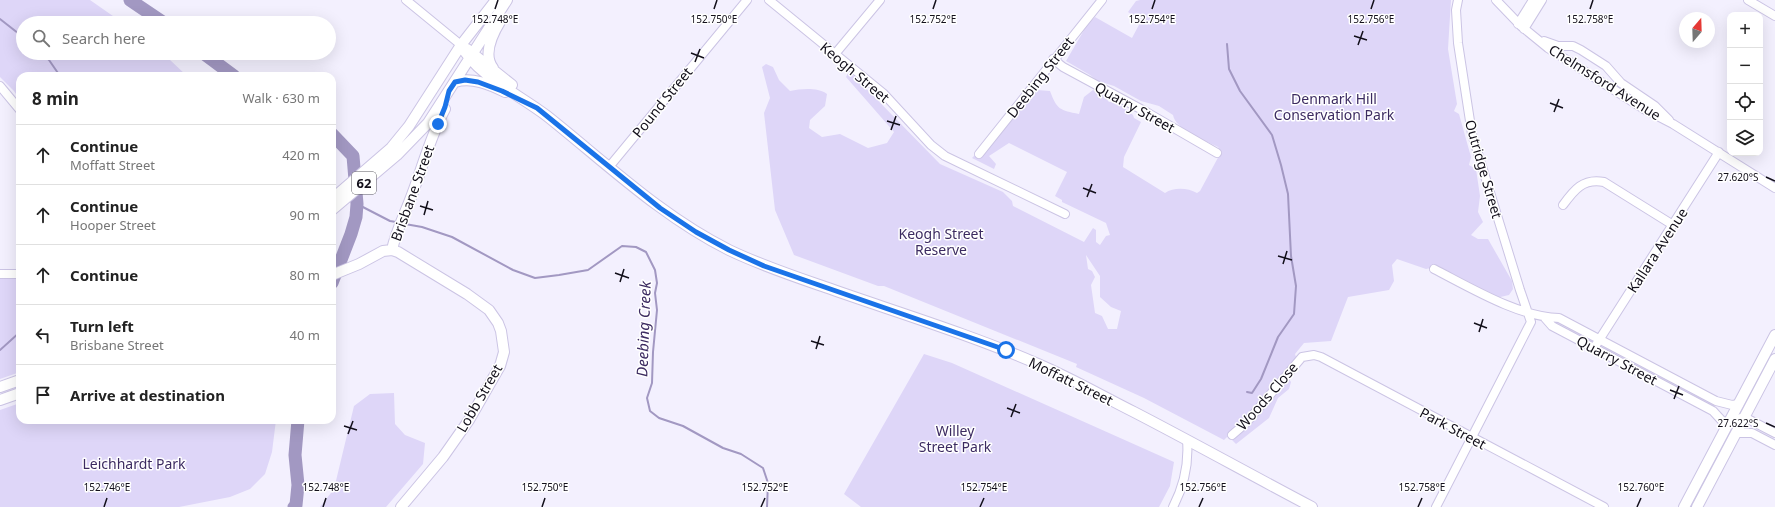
<!DOCTYPE html>
<meta charset="utf-8">
<style>
body{margin:0;font-family:"Noto Sans",sans-serif;background:#f2f2f2;color:#222}
.controls{position:absolute;right:12px;top:12px;display:grid;overflow:hidden;border-radius:8px;box-shadow:0 4px 16px #0002}
.controls button{width:36px;height:36px;display:grid;place-items:center;padding:0;border:0;border-bottom:1px solid #e0e0e0;background:#fff;color:#222;font:20px sans-serif}
.compass{position:absolute;left:1679px;top:12px;width:36px;height:36px;border-radius:50%;background:#fff;box-shadow:0 4px 16px #0002;rotate:19deg}
.stop{position:absolute;width:12px;height:12px;margin:-9px;border:3px solid #1a73e8;border-radius:50%;background:#fff}
.stop.end{background:#1a73e8;border-color:#fff;box-shadow:0 1px 4px #0008}
.list{margin:0;padding:0;list-style:none}
h2{display:flex;justify-content:space-between;align-items:center;height:52px;margin:0;padding:0 16px;font-size:17px}
h2 small{font-size:13px;font-weight:400;color:#767676}
.list li{display:grid;grid-template-columns:26px 1fr auto;gap:12px;align-items:center;box-sizing:border-box;height:60px;padding:0 16px;border-top:1px solid #e0e0e0}
.list b{display:block;font-size:15px;white-space:nowrap}
.list p{margin:0;font-size:13px;white-space:nowrap;color:#767676}
.list em{font-size:13px;font-style:normal;color:#767676}
.icon{flex:none;width:22px;height:22px;fill:none;stroke:currentColor;stroke-width:2;stroke-linecap:round;stroke-linejoin:round}
.map{position:relative;flex:none;width:1775px;height:507px;overflow:hidden}
.search{position:absolute;background:#fff;box-shadow:0 4px 16px #0002;left:16px;top:16px;width:320px;height:44px;display:flex;align-items:center;gap:10px;box-sizing:border-box;padding:0 14px;border-radius:22px;color:#767676;font-size:15px}
.panel{position:absolute;background:#fff;box-shadow:0 4px 16px #0002;left:16px;top:72px;width:320px;height:352px;border-radius:12px}
.map>svg:first-child{display:block}
.green{fill:#ded6f8;fill-rule:evenodd}
.lines{fill:none;stroke-linecap:round;stroke-linejoin:round}
.stream{stroke:#a298c2;stroke-width:2}
.river{stroke:#a298c2;stroke-width:13}
.minor-casing{stroke:#cbc4e4;stroke-width:10}
.major-casing{stroke:#cbc4e4;stroke-width:12}
.minor{stroke:#fff;stroke-width:8}
.major{stroke:#fff;stroke-width:10}
.route{stroke:#1a73e8;stroke-width:5}
.ticks{fill:none;stroke:#120f1a;stroke-width:1.5}
.labels{text-anchor:middle;dominant-baseline:central;stroke-width:3;stroke-linejoin:round;paint-order:stroke}
.shield{fill:#fff;stroke:#59575f;stroke-width:1}
.shield-label{font-size:13px;font-weight:bold;fill:#120f1a}
.street-label{font-size:14px;fill:#120f1a;stroke:#fff}
.park-label{font-size:14px;fill:#3c2b61;stroke:#fff}
.water-label{font-size:15px;font-style:italic;fill:#3b2a60;stroke:#fff}
.ticks-label{font-size:10px;text-anchor:middle;fill:#120f1a;stroke:#fff;stroke-width:3;stroke-linejoin:round;paint-order:stroke}
</style>
<div class="map">
<svg width="1775" height="507" viewBox="0 0 1775 507">
<rect width="100%" height="100%" fill="#f3f0fe"/>
<path class="green" d="M0,0H90L123,23H23V53H156L169,59L187,76H20V100L14,91L0,77Z
M1140,0H1451L1448,49L1457,104L1454,111L1459,114L1471,157L1469,165L1476,169L1480,196L1478,212L1483,222L1471,235L1478,239H1488L1512,281L1513,289L1509,295L1496,298L1436,267L1426,269L1397,259L1392,265L1394,281L1389,290L1348,297L1331,341L1304,343L1295,354L1297,360L1288,378L1291,382L1289,389L1278,398L1269,418L1236,444L1228,436L1224,440L1144,398L1076,367L1077,364L884,286H878L794,255L775,210L764,113L770,98L762,67L766,64L773,67L779,80L790,91C801,89 817,87 827,94L825,106L810,120L809,128L822,137L840,134L868,148L887,143L894,132L846,77L848,73L853,75L940,164L1003,192L1012,201L1013,206L1084,242L1093,228L1096,230V242L1100,245L1106,236L1110,235L1106,223L1062,202V200L1055,196L1067,172L1009,143L989,156L996,164L994,169L972,158L976,154L982,155L1037,90L1050,91C1057,110 1060,110 1079,114L1084,97L1093,90L1102,94L1109,102H1116L1133,115L1134,118L1141,122L1124,157L1123,167L1165,193C1174,187 1188,188 1197,193L1200,191L1221,152L1218,147C1206,141 1175,129 1173,115L1159,106L1141,101L1114,86L1098,81L1090,75L1066,61L1087,25L1095,17L1132,38L1141,21L1128,12L1136,1ZM1086,255L1100,276V297L1111,307L1121,311L1117,329H1108L1102,316L1095,313L1091,285L1095,277L1092,271L1088,269Z
M20,275V372L0,379V276Z
M924,354L952,363L1174,462L1170,486L1159,507H861L844,494Z
M394,393L395,424L405,435L425,443L423,464L386,507H320L334,489L354,406L370,394Z
M20,403V420H276L272,452L265,474L250,489L230,497L179,507H0V410Z"/>
<g class="lines">
<path class="stream" d="M0,19L23,37
M1227,44L1229,69L1240,91L1272,135L1281,165L1288,194L1291,256L1296,286L1294,314L1278,337L1261,379L1252,393L1247,392
M41,53L49,60L60,76
M357,204L390,221L396,222
M405,224L422,227L452,237L513,270L535,278L559,275L588,270L622,246L636,247L646,252L655,270L657,283L655,293L657,310L653,352L652,383L647,398L650,411L659,418L683,426L723,448L741,454L763,468L768,483L767,507
M0,350L20,332"/>
<path class="river" d="M130,0L164,23
M203,53L234,76
M332,134L353,156L357,204L356,217L351,234L332,283
M294,507L296,505L298,485L295,455L298,420"/>
<g class="minor-casing">
<path id="minor" d="M406,0L461,45
M769,0L883,93L931,145L945,156L1065,214
M1496,0L1521,26L1548,48L1644,109L1673,124L1775,188
M1748,0L1775,16
M1518,24L1533,0
M1524,29L1542,0
M1544,41L1558,46H1573L1581,50L1606,66L1621,83L1655,106L1669,120
M835,54L880,0
M1053,59L1063,67L1148,113L1217,153
M0,86L20,110
M979,154L1102,0
M609,167L747,0
M1563,205C1574,190 1583,178 1604,182L1673,225
M1434,269C1471,288 1519,317 1559,318L1716,401L1732,405L1739,404
M0,274H20
M1545,318L1552,326L1713,411L1724,423L1725,429
M1594,348L1719,152
M1730,421L1744,417L1775,433
M1736,433H1752L1775,445
M1232,435L1246,423L1302,357L1314,355L1321,357L1604,507
M1173,507C1184,486 1189,464 1187,440
M1436,507L1531,322L1520,290L1472,134L1458,43L1456,10L1458,0"/>
</g>
<g class="major-casing">
<path id="major" d="M461,45C476,75 520,95 547,116C606,163 661,216 729,250C760,265 793,276 825,287C896,312 969,334 1038,364C1071,378 1102,396 1134,412C1194,443 1253,476 1312,507
M467,49L512,85
M493,68C482,54 493,33 501,20
M455,82C472,77 489,84 505,92
M332,199L391,148L409,126L461,45L496,0
M332,210L397,155L428,123L507,0
M392,250C396,230 406,212 413,192C423,165 431,135 445,109
M332,275L359,264L383,251L392,250L398,252L467,294L489,310L498,323L501,331L504,352L500,366L469,420L443,457L401,507
M0,387L20,380
M0,400L20,393
M1684,507L1775,335
M1697,507L1775,359"/>
</g>
<use href="#minor" class="minor"/>
<use href="#major" class="major"/>
</g>
<g class="lines">
<path class="route" d="M438,124L445,107L449,91L455,82L465,80L478,82L502,91L537,108L660,208L696,232L729,250L764,266L1006,350"/>
</g>
<path class="ticks" d="M495,9L498,0M714,9L717,0M933,9L936,0M1152,9L1155,0M1371,9L1374,0M1590,9L1593,0M1354,36L1367,40M1358,45L1363,31M691,53L704,58M695,62L700,49M1550,103L1563,108M1554,112L1559,99M887,121L900,125M891,130L896,116M1766,177L1775,181M1083,188L1096,193M1087,197L1092,184M420,206L433,210M424,215L428,201M1278,256L1292,260M1283,264L1287,251M615,273L629,278M620,282L624,269M1474,323L1487,328M1479,332L1483,319M811,341L824,345M816,349L820,336M1670,390L1683,395M1674,399L1679,386M1007,408L1020,413M1011,417L1016,404M1766,423L1775,427M344,426L357,430M348,434L353,421M104,507L107,498M323,507L326,498M542,507L545,498M761,507L765,498M980,507L984,498M1199,507L1203,498M1418,507L1422,498M1637,507L1641,498"/>
<g class="labels">
<rect class="shield" x="352" y="172" width="24" height="22" rx="3"/>
<g class="shield-label">
<text x="364" y="183">62</text>
</g>
<g class="street-label">
<text transform="translate(855 72) rotate(40)">Keogh Street</text>
<text transform="translate(1040 77) rotate(-52)">Deebing Street</text>
<text transform="translate(1605 82) rotate(32)">Chelmsford Avenue</text>
<text transform="translate(662 102) rotate(-51)">Pound Street</text>
<text transform="translate(1135 107) rotate(29)">Quarry Street</text>
<text transform="translate(1484 169) rotate(74)">Outridge Street</text>
<text transform="translate(412 193) rotate(-70)">Brisbane Street</text>
<text transform="translate(1657 250) rotate(-57)">Kallara Avenue</text>
<text transform="translate(1617 360) rotate(28)">Quarry Street</text>
<text transform="translate(1071 381) rotate(26)">Moffatt Street</text>
<text transform="translate(1267 396) rotate(-49)">Woods Close</text>
<text transform="translate(479 398) rotate(-60)">Lobb Street</text>
<text transform="translate(1453 428) rotate(28)">Park Street</text>
</g>
<g class="park-label">
<text x="1334" y="98">Denmark Hill<tspan x="1334" dy="16">Conservation Park</tspan></text>
<text x="941" y="233">Keogh Street<tspan x="941" dy="16">Reserve</tspan></text>
<text x="955" y="430">Willey<tspan x="955" dy="16">Street Park</tspan></text>
<text x="134" y="463">Leichhardt Park</text>
</g>
<g class="water-label">
<text transform="translate(643 329) rotate(-88)">Deebing Creek</text>
</g>
</g>
<g class="ticks-label">
<text x="1371" y="23">152.756°E</text>
<text x="495" y="23">152.748°E</text>
<text x="714" y="23">152.750°E</text>
<text x="933" y="23">152.752°E</text>
<text x="1152" y="23">152.754°E</text>
<text x="1590" y="23">152.758°E</text>
<text x="1738" y="181">27.620°S</text>
<text x="1738" y="427">27.622°S</text>
<text x="107" y="491">152.746°E</text>
<text x="326" y="491">152.748°E</text>
<text x="545" y="491">152.750°E</text>
<text x="765" y="491">152.752°E</text>
<text x="984" y="491">152.754°E</text>
<text x="1203" y="491">152.756°E</text>
<text x="1422" y="491">152.758°E</text>
<text x="1641" y="491">152.760°E</text>
</g>
</svg>
<div class="controls">
<button>+</button>
<button>−</button>
<button><svg class="icon" aria-label="locate" viewBox="0 0 24 24"><circle cx="12" cy="12" r="6"/><path d="M12 2v4M12 18v4M2 12h4M18 12h4"/></svg></button>
<button><svg class="icon" aria-label="layers" viewBox="0 0 24 24"><path d="M12 4l9 5-9 5-9-5zM3 14l9 5 9-5"/></svg></button>
</div>
<svg class="compass" viewBox="-18 -18 36 36"><path d="M0-13l5 13h-10z" fill="#e53935"/><path d="M0 13l5-13h-10z" fill="#767676"/></svg>
<div class="stop" style="left:1006px;top:350px"></div>
<div class="stop end" style="left:438px;top:124px"></div>
<div class="search"><svg class="icon" aria-label="search" viewBox="0 0 24 24"><circle cx="10" cy="10" r="6"/><path d="M15 15l6 6"/></svg>Search here</div>
<section class="panel">
<h2>8 min<small>Walk · 630 m</small></h2>
<ul class="list">
<li><svg class="icon" aria-label="ahead" viewBox="0 0 24 24"><path d="M12 20V5M6 11l6-6 6 6"/></svg><div><b>Continue</b><p>Moffatt Street</p></div><em>420 m</em></li>
<li><svg class="icon" aria-label="ahead" viewBox="0 0 24 24"><path d="M12 20V5M6 11l6-6 6 6"/></svg><div><b>Continue</b><p>Hooper Street</p></div><em>90 m</em></li>
<li><svg class="icon" aria-label="ahead" viewBox="0 0 24 24"><path d="M12 20V5M6 11l6-6 6 6"/></svg><div><b>Continue</b></div><em>80 m</em></li>
<li><svg class="icon" aria-label="left" viewBox="0 0 24 24"><path d="M17 20v-9H6M10 6l-5 5 5 5"/></svg><div><b>Turn left</b><p>Brisbane Street</p></div><em>40 m</em></li>
<li><svg class="icon" aria-label="arrive" viewBox="0 0 24 24"><path d="M6 21V4h12l-3 4 3 4H6"/></svg><div><b>Arrive at destination</b></div></li>
</ul>
</section>
</div>
